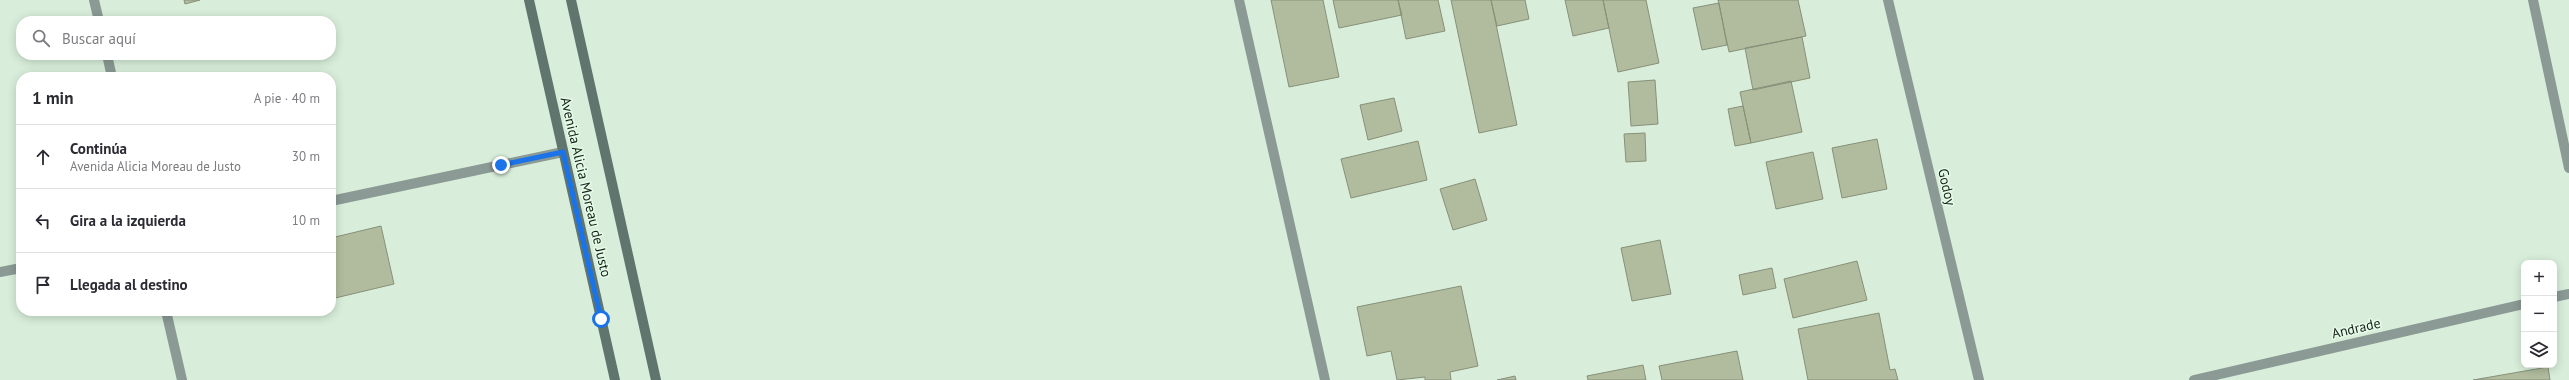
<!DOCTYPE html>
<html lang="es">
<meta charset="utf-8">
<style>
body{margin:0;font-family:"PT Sans",sans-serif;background:#f7f7f7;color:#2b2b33}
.controls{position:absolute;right:12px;bottom:12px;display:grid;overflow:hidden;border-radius:8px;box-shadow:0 2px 10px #0003}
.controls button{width:36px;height:36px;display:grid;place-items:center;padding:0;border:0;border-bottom:1px solid #e1e1e2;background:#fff;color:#2b2b33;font:20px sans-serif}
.stop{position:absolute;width:12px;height:12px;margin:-9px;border:3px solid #1a73e8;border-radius:50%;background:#fff}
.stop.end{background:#1a73e8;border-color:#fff;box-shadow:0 1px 4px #0008}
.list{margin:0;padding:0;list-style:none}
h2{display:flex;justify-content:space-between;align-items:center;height:52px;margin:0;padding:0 16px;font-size:17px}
h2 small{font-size:13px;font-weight:400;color:#7c7c81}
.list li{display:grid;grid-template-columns:26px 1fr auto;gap:12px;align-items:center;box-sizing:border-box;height:64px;padding:0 16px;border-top:1px solid #e1e1e2}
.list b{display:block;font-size:15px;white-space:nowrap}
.list p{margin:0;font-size:13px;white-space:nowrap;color:#7c7c81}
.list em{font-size:13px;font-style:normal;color:#7c7c81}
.icon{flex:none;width:22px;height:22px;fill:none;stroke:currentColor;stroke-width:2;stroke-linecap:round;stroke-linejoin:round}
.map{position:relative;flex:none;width:2569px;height:380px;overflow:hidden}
.search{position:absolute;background:#fff;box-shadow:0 2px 10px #0003;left:16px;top:16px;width:320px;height:44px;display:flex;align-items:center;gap:10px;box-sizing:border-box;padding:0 14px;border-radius:16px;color:#7c7c81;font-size:15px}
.panel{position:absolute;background:#fff;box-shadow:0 2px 10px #0003;left:16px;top:72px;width:320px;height:244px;border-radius:16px}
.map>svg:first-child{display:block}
.building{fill:#b1bc9f;stroke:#879079}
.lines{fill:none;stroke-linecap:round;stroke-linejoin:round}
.street{stroke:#8b9a95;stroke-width:10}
.secondary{stroke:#5f756e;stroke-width:10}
.route{stroke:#1a73e8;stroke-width:5}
.labels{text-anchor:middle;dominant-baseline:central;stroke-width:3;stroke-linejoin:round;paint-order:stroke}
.street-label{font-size:14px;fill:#161f18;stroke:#e5fce8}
</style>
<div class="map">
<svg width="2569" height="380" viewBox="0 0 2569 380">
<rect width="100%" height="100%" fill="#d8eeda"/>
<path class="building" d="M184,0H200L185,4Z
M1271,0H1323L1339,77L1289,87Z
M1333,0H1398L1402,15L1339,28Z
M1398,0H1438L1445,31L1406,39Z
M1451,0H1491L1517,125L1479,133Z
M1491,0H1525L1529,19L1497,26Z
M1565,0H1603L1609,28L1573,36Z
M1603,0H1646L1659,63L1618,72Z
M1718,0H1798L1806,36L1729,52Z
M1719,3L1727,45L1702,50L1693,8Z
M1802,37L1810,78L1753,90L1745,48Z
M1655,80L1658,124L1631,126L1628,82Z
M1791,81L1802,132L1751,143L1740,92Z
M1394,98L1402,131L1368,140L1360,105Z
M1743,106L1751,143L1735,146L1728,109Z
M1645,133L1646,161L1626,162L1624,134Z
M1877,139L1887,189L1842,198L1832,148Z
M1418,141L1427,180L1351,198L1341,159Z
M1813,152L1823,199L1776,209L1766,162Z
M1475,179L1487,220L1453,230L1440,189Z
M381,226L394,284L331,299V238Z
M1660,240L1671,294L1632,301L1621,248Z
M1857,261L1867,300L1793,318L1784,279Z
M1772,268L1776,288L1743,295L1739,275Z
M1461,286L1478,366L1450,372L1451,380H1425V377L1397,380L1391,351L1367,356L1357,307Z
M1879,313L1890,370L1895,369L1898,380H1808L1798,329Z
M1737,351L1743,380H1662L1659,366Z
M1643,365L1646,380H1588L1587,376Z
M2548,367L2550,380H2473Z
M1515,376L1516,380H1497Z"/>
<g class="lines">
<path class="street" d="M94,0L99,21
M1239,0L1325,380
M1888,0L1979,380
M2533,0L2569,168
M107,55L112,77
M331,201L563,152
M0,272L21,268
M2554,297L2569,294
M166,311L182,380
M2194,380L2524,304"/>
<path class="secondary" d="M529,0L615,380
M571,0L656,380"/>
</g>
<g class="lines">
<path class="route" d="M501,165L563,152L601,319"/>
</g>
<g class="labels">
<g class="street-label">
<text transform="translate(586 187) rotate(77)">Avenida Alicia Moreau de Justo</text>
<text transform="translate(1947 187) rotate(77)">Godoy</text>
<text transform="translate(2356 328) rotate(-13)">Andrade</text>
</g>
</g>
</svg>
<div class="controls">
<button>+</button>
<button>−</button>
<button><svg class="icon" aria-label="layers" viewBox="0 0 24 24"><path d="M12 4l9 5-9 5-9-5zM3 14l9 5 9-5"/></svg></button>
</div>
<div class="stop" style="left:601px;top:319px"></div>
<div class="stop end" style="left:501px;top:165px"></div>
<div class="search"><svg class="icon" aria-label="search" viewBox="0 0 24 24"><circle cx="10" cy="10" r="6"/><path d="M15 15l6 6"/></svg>Buscar aquí</div>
<section class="panel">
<h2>1 min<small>A pie · 40 m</small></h2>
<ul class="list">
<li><svg class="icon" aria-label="ahead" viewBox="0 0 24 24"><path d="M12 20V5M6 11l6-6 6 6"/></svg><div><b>Continúa</b><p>Avenida Alicia Moreau de Justo</p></div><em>30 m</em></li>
<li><svg class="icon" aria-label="left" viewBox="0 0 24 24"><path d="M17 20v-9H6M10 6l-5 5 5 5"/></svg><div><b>Gira a la izquierda</b></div><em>10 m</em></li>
<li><svg class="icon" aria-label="arrive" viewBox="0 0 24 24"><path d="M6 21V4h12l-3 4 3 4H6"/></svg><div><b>Llegada al destino</b></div></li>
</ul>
</section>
</div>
